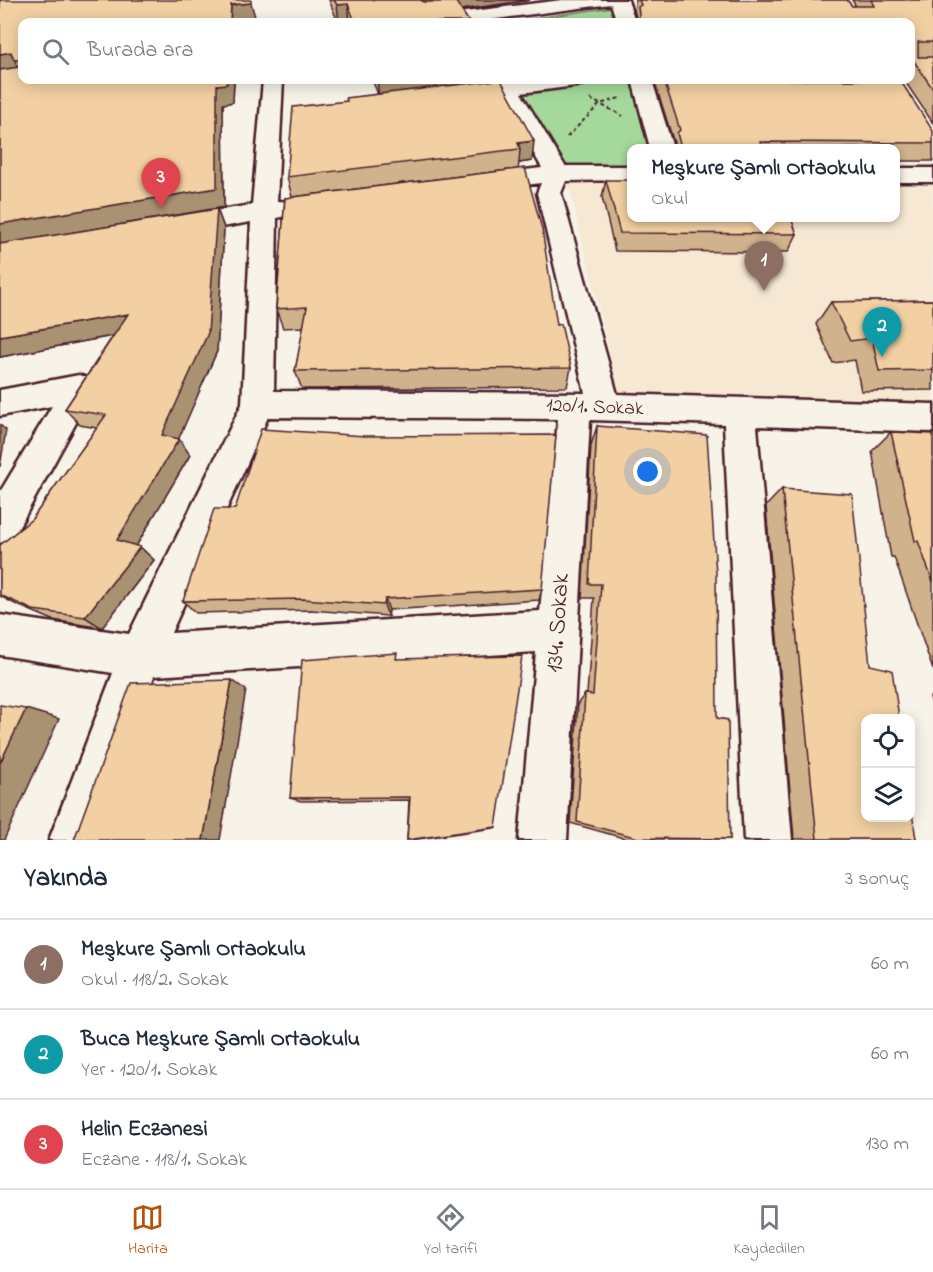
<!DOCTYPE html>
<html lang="tr">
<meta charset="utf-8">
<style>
body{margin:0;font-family:"Indie Flower",sans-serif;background:#f6f6f7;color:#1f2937}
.controls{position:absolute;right:18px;bottom:18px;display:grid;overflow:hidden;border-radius:12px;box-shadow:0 3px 15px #0003}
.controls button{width:54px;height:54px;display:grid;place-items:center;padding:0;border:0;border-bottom:2px solid #e0e1e3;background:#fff;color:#1f2937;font:30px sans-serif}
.you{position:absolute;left:648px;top:472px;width:21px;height:21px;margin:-15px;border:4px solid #fff;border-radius:50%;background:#1a73e8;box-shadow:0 0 0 9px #1a73e833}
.badge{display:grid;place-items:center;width:39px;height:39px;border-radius:50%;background:#b45309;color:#fff;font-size:20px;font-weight:700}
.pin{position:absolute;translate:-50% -50px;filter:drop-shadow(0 2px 3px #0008)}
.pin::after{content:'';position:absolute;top:32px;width:21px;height:18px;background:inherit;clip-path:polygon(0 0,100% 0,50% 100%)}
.popup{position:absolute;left:627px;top:144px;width:273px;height:78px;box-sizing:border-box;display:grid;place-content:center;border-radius:12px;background:#fff;filter:drop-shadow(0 2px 4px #0005);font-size:20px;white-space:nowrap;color:#747a83}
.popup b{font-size:22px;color:#1f2937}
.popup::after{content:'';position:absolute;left:50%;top:100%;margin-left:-12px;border:12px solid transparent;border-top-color:#fff}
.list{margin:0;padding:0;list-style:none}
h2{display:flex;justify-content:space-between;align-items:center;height:78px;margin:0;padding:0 24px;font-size:26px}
h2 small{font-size:20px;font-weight:400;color:#747a83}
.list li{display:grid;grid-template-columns:39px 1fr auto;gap:18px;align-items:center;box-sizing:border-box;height:90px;padding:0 24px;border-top:2px solid #e0e1e3}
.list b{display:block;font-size:22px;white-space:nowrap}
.list p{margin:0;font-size:20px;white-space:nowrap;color:#747a83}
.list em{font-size:20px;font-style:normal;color:#747a83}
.icon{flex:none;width:33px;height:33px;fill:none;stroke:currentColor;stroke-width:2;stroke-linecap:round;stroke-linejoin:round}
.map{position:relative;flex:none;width:933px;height:840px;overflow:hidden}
.search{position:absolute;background:#fff;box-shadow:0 3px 15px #0003;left:18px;right:18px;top:18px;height:66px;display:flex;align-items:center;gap:15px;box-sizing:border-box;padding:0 21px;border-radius:12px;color:#747a83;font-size:22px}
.sheet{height:348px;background:#fff}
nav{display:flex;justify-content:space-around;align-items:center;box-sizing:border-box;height:84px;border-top:2px solid #e0e1e3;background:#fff;font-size:16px;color:#747a83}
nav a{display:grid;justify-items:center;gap:3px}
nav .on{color:#b45309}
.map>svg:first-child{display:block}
.built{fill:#f6e8d3}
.green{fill:#a5d99b;stroke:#787c63;stroke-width:1.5}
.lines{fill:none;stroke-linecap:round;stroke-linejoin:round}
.minor-casing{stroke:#4a1f2b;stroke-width:5}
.path{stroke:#4a1f2b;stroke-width:2;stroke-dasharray:4 3;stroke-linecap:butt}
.minor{fill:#f7f3e8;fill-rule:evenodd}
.wall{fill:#d0b38c;stroke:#4a1f2b;stroke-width:1.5}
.shaded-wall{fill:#a99272;stroke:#4a1f2b;stroke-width:1.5}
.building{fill:#f2d0a3;stroke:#4a1f2b;stroke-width:1.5}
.labels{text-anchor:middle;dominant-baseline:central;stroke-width:4.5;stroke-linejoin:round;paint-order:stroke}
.street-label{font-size:20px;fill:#4a1f2b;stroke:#f7f3e8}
.near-street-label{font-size:24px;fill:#4a1f2b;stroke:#f7f3e8}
</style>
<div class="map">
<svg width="933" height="840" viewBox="0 0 933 840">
<rect width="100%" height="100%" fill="#f7f3e8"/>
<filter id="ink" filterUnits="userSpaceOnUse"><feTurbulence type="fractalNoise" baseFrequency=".0167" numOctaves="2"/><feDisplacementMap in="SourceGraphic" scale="12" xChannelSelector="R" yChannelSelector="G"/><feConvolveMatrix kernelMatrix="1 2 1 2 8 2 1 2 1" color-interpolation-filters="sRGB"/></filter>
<g filter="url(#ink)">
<path class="built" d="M568,182L632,183V218H896V185H933V406L620,396Z"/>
<path class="green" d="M613,7L618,22H509Z
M513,80H634L654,148H632V166L564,169Z"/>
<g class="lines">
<g class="minor-casing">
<path id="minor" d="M562,0H628L635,22H617L611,4L473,22H424L433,16Z
M263,80H283L277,201L294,202L298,208L294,214L277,218L274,391L585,393L537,193L541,183L483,191L474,188L471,183L474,178L483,175L542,168L501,95H481L478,90L481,85L494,83L493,80H586L583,84L576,86L521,93L565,166H632V180L566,181L561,193L617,394L933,404V432L757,426L792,840H744L724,424L590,420L567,840H519L536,652L154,676L97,840H49L113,673L0,655V615L129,634L242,404L251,222L176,235L167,232L163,226L167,220L176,217L252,205ZM268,417L558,419L540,611L171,633Z
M632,80H652L673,148H650Z
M896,168H933V182H896Z
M79,375L90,379L95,388L13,538L0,543V492L52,406L0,416V390Z"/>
</g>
<path class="path" d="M590,99L623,116
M567,137L600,104L620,98"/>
<use href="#minor" class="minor"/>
</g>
<path class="wall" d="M0,0L256,20L22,22V80H234L233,102L223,104L224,207L48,237L217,209L224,228L217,351L178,439L190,455L136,546L140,547L154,560L102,628L53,620L15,604L0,596V545L32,519L97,428L80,425L65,409L113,336L0,357Z
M329,0H530L461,10L469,22H338Z
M636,0H847L852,6H856L852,0H933V123L904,80H910V22H635L636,17L634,10Z
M372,80H491L532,161L519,163L518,169L292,197L287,177L347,101L378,94Z
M654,80H900L933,143V161H896V148H672L674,143Z
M606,180L797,234L788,252L615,251L602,197Z
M285,198L557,325L571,368L567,387L302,389L295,371L304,327L283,328L276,309Z
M933,300V390L861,391L855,360L833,363L816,324L831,302Z
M597,426L717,718L730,839H627L570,823L578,703L585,694H587L594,598H582L591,445Z
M891,432L933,434V670L894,557H891L872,451Z
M782,489L870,665L916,839H794L766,506Z
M542,589L539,600L389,610L388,616L311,610L196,613L183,601Z
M398,659L496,827L494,828L411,840H407L409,800L301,801L290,798Z
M933,696V708L930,697Z"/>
<path class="shaded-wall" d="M421,0H530L433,14Z
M251,3L256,20L230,22L231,5Z
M348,4L350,22H339L337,5Z
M11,52L14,59L20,71L0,74V54Z
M227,80H234L233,102L223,104L224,207L0,245V224L217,85Z
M377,80H491V82L379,96Z
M534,141L532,161L519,163L520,149L518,143Z
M217,209L224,228L217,351L176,445L179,439L190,455L132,553L117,540L162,435Z
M128,314L139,331L0,357V336Z
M0,425L6,430L0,467Z
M140,547L154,560L102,628L85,617Z
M385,599L389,610L388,616L384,605Z
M232,680L246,690L220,840H203Z
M26,709L59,719L4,840H0V763Z"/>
<path class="building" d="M0,0H251V3L231,5L230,22H22V61L14,59L11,52L0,54Z
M334,0H421L423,2H456L469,22H355L348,4L337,5Z
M639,0H847L852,6H874L871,0H933V42H918V57H933V89L914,61L910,62V22H640L638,7L641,5Z
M22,63V80H227V84L217,85V188L0,224V70L19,67Z
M497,80H501L534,141L518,143L520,149L287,177L293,107L347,101L346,98Z
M664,80H900L933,131V143L760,142L763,148H681L677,133L680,130Z
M525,168L542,229L557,325L561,324L571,368L295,371L307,307L276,309L285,198Z
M606,180H632V218H791L797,234L620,233Z
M217,209L208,333L162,435L179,439L117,540L140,547L85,617L33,610L0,595V545L32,519L106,415L65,409L128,314L0,336V244Z
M933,300V370L879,371L872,338L850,341L831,302Z
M597,426L707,435L716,574L717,718L728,720L730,839L638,838L577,822L585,694L593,695L601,584H589Z
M261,429L365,436L556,435L542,589L385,599L384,605L303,599L183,601L214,509H235Z
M891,432L933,434V582L918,541H915Z
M782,489L852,494L870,665L892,670L899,718H866V818H910V799L916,839H817Z
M397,653L396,659L522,656L496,827L407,840L410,797L290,798L302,660Z
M232,680L203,840H74L131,683Z
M0,705L26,709L0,763Z"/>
</g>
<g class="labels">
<g class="street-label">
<text transform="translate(595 408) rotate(2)">120/1. Sokak</text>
</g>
<g class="near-street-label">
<text transform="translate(559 623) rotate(-86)">134. Sokak</text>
</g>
</g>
</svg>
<div class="controls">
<button><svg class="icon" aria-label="locate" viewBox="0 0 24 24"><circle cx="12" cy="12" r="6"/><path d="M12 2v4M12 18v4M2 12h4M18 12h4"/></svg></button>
<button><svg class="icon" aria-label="layers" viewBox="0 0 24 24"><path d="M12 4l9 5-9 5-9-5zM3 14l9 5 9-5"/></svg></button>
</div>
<div class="you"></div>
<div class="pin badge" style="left:764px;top:291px;background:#8d6e63">1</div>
<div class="popup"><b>Meşkure Şamlı Ortaokulu</b>Okul</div>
<div class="pin badge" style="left:882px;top:357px;background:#0f9aa8">2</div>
<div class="pin badge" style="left:161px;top:208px;background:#e0444e">3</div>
<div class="search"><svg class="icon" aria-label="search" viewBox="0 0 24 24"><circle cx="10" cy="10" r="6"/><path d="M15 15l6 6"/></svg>Burada ara</div>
</div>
<section class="sheet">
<h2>Yakında<small>3 sonuç</small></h2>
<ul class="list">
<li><span class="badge" style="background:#8d6e63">1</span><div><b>Meşkure Şamlı Ortaokulu</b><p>Okul · 118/2. Sokak</p></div><em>60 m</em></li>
<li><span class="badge" style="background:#0f9aa8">2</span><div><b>Buca Meşkure Şamlı Ortaokulu</b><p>Yer · 120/1. Sokak</p></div><em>60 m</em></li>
<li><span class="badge" style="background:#e0444e">3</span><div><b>Helin Eczanesi</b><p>Eczane · 118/1. Sokak</p></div><em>130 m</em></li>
</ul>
</section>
<nav>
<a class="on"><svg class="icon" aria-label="map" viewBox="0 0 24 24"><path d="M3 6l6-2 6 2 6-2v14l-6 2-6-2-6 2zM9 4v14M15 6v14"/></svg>Harita</a>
<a><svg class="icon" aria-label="directions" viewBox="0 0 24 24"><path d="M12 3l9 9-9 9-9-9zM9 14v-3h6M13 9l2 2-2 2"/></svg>Yol tarifi</a>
<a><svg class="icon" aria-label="saved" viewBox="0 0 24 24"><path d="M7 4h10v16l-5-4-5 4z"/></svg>Kaydedilen</a>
</nav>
